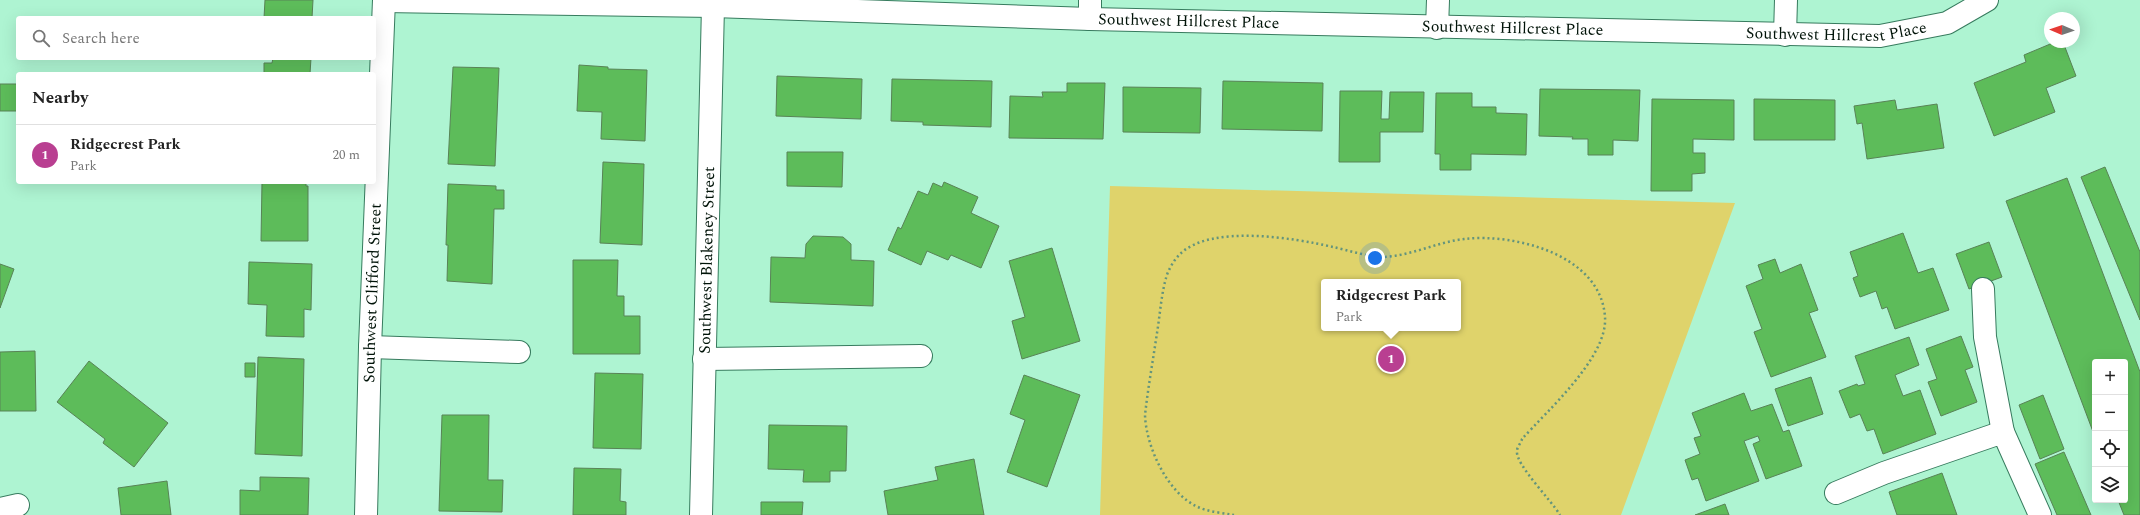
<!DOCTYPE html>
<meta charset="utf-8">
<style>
body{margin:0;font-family:Spectral,serif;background:#f6f6f6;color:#222}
.controls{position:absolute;right:12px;bottom:12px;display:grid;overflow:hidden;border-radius:4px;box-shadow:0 4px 16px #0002}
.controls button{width:36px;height:36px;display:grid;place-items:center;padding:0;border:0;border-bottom:1px solid #e0e0e0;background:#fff;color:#222;font:20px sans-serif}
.compass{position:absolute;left:2044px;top:12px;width:36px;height:36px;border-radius:50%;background:#fff;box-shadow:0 4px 16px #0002;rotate:272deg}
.you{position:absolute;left:1375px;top:258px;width:14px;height:14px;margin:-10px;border:3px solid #fff;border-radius:50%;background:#1a73e8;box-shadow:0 0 0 6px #1a73e833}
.badge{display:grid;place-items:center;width:26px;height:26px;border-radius:50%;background:#b93f91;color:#fff;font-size:13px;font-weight:700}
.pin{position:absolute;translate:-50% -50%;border:2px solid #fff;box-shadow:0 1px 4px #0006}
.popup{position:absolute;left:1321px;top:279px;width:140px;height:52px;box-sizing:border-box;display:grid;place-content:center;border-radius:4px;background:#fff;filter:drop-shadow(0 1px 3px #0005);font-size:13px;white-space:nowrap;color:#767676}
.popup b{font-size:15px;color:#222}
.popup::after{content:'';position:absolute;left:50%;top:100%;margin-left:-8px;border:8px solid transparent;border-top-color:#fff}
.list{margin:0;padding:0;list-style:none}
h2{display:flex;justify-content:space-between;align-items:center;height:52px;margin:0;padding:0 16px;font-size:17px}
h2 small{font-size:13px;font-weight:400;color:#767676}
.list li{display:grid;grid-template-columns:26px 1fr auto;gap:12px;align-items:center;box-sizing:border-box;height:60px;padding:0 16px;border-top:1px solid #e0e0e0}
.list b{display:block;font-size:15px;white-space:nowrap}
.list p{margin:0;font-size:13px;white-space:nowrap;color:#767676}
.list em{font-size:13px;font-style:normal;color:#767676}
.icon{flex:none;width:22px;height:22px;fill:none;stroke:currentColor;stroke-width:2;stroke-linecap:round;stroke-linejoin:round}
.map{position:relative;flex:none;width:2140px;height:515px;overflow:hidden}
.search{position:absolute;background:#fff;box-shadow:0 4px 16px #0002;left:16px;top:16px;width:360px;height:44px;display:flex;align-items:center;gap:10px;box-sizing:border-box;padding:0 14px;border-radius:4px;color:#767676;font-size:15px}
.panel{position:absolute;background:#fff;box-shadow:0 4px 16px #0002;left:16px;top:72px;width:360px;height:112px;border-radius:4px}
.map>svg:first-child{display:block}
.green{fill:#dfd36b;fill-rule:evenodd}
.building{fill:#5dbc5a;stroke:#588356}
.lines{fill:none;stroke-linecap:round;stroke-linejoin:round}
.minor-casing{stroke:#377b5e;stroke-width:24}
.path{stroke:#64947c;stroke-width:2.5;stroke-dasharray:2 3;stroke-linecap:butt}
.minor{stroke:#fff;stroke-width:22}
.labels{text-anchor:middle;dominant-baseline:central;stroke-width:3;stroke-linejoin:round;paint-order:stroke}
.street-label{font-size:16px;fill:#001308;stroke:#aef4d2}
</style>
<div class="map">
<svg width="2140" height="515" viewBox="0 0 2140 515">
<rect width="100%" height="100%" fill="#aef4d2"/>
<path class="green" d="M1110,186L1735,203L1621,515H1100ZM1324,282H1458V328H1324Z"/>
<path class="building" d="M265,0H313L312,18H264Z
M2055,42H2063L2076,76L2046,88L2055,112L1994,136L1974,83L2026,62L2024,55Z
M273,58H311L310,74H264V63H272Z
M579,65L608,67V69L647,70L645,141L601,139L602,112L577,111Z
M453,67L499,68L495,166L448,164Z
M777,76L862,79L861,119L776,116Z
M892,79L992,81L991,127L923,125V122L891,121Z
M1223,81L1323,83L1322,131L1222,129Z
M1067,83H1105L1103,139L1009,138L1010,96L1043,97L1042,92H1067Z
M0,84H18V111H0Z
M1123,87L1201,88L1200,133L1123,132Z
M1540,89L1640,90L1638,141L1613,140V155H1588V139H1572L1573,137L1539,136Z
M1340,91H1382L1381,119H1389L1390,92H1424L1423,132H1380V162H1339Z
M1436,93H1472V107H1496V113L1527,114L1526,155L1471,154V170H1440V154H1435Z
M1652,99L1734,100V140L1693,139V153H1705V173L1692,174V191H1651Z
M1754,99L1835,100V140H1754Z
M1895,100L1897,110L1937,104L1944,148L1867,159L1862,123L1857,124L1854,106Z
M787,152H843L842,187L787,186Z
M603,162L644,164L642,245L600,243Z
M2105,167L2140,252V320L2081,177Z
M2067,178L2140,372V515H2124L2118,500H2125V362H2095V437L2006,201Z
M262,182H306V186H308V241H261Z
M944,182L978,197L971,213L999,226L981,268L951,255L948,260L927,251L921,265L888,250L898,227L901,229L918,191L928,195L933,183L942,187Z
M448,184L496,186V190H504V209H494L492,284L447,281L448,245H446Z
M1903,233L1918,273L1933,268L1949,310L1895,329L1887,307L1882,309L1876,291L1860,297L1853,278L1858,276L1850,252Z
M813,236L843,237L851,244V260L874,261L873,306L770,302L771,257L805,258L806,244Z
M1989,242L2002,277L1969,289L1956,254Z
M1052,248L1080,341L1022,359L1012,321L1025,317L1009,261Z
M1775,259L1780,273L1801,264L1818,310L1809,313L1826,357L1771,377L1754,332L1762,329L1746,286L1763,279L1758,265Z
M573,260H618L617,296H624V316H640V354H573Z
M249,262L312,264L311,310L304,309V337L266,336L267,305L248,304Z
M0,264L14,269L0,308Z
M1961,336L1973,367L1965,370L1977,402L1941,416L1928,382L1937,379L1926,349Z
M1909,337L1919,365L1895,375L1903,396L1920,390L1936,434L1883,454L1874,429L1867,431L1860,414L1850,418L1839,391L1857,384L1858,386L1865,384L1855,356Z
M35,351L36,411H0V352Z
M258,357L304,359L302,456L255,454Z
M89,361L168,423L134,467L103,443L105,439L57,402Z
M245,363H255V377H245Z
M595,373L643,374L641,449L593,448Z
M1024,375L1080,395L1047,487L1007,472L1025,420L1010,414Z
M1811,377L1823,414L1788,426L1775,389Z
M1744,393L1751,411L1772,404L1783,432L1789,430L1802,466L1766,479L1753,444L1760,441L1758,436L1744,441L1759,481L1706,501L1698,478L1692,480L1685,460L1700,454L1694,438L1701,436L1692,413Z
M2043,395L2064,449L2040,459L2019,405Z
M442,415H489L488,480H503L502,512L439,511Z
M769,425L847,426L846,471H830V482H803L804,470L768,469Z
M2064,452L2091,515H2057L2035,464Z
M974,459L984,515H888L884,491L938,480L935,467Z
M574,468L621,469L620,501L626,502V515H573Z
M1942,473L1957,515H1897L1889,492Z
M260,477L309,478L308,515H240V490L260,491Z
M167,481L171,515H121L118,488Z
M761,502H803L802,515H761Z
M1725,504L1729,515H1695Z"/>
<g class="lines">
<g class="minor-casing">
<g id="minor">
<path id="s1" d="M384,1L713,6L1090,19L1880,36L1947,23L1987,0"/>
<path d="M1090,19V0"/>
<path d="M1437,28L1438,0"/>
<path d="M1785,35L1786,0"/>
<path d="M1983,289L1985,337L2003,432"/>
<path d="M370,347L519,352"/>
<path d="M704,359L921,356"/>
<path d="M1836,493L1884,473L2003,432L2040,515"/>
<path d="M0,509L18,505"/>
<path id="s2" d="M366,515L370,347L384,0"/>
<path id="s3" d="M701,515L713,6"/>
</g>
</g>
<path class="path" d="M1234,515C1223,513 1209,512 1198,507C1168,494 1146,447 1145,415C1148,388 1153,360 1157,333C1160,315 1161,296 1166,278C1168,270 1174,260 1180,254C1211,224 1294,238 1333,247C1348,250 1368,257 1383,257C1411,256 1437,242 1464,239C1515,233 1601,255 1605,317C1608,357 1547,411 1522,439C1521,443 1517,447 1517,451C1515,464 1552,501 1560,515"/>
<use href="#minor" class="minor"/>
</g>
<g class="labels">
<g class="street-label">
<text stroke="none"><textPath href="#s1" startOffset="805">Southwest Hillcrest Place</textPath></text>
<text stroke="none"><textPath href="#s1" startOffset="1129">Southwest Hillcrest Place</textPath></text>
<text stroke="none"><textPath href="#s1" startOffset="1453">Southwest Hillcrest Place</textPath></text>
<text stroke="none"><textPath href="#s3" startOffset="255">Southwest Blakeney Street</textPath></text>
<text stroke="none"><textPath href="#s2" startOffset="222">Southwest Clifford Street</textPath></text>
</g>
</g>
</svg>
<div class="controls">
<button>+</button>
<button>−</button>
<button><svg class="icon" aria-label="locate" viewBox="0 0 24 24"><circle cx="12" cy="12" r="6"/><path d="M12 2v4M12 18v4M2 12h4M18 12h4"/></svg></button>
<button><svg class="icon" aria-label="layers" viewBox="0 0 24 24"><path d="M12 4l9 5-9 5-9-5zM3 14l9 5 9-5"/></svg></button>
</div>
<svg class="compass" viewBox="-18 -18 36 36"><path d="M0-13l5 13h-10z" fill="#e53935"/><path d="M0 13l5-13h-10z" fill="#767676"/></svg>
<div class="you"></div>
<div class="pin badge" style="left:1391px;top:359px">1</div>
<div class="popup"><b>Ridgecrest Park</b>Park</div>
<div class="search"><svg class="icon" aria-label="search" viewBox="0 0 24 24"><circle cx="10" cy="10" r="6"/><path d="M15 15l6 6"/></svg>Search here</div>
<section class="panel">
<h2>Nearby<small></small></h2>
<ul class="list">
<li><span class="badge">1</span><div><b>Ridgecrest Park</b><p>Park</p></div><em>20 m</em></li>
</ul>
</section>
</div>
